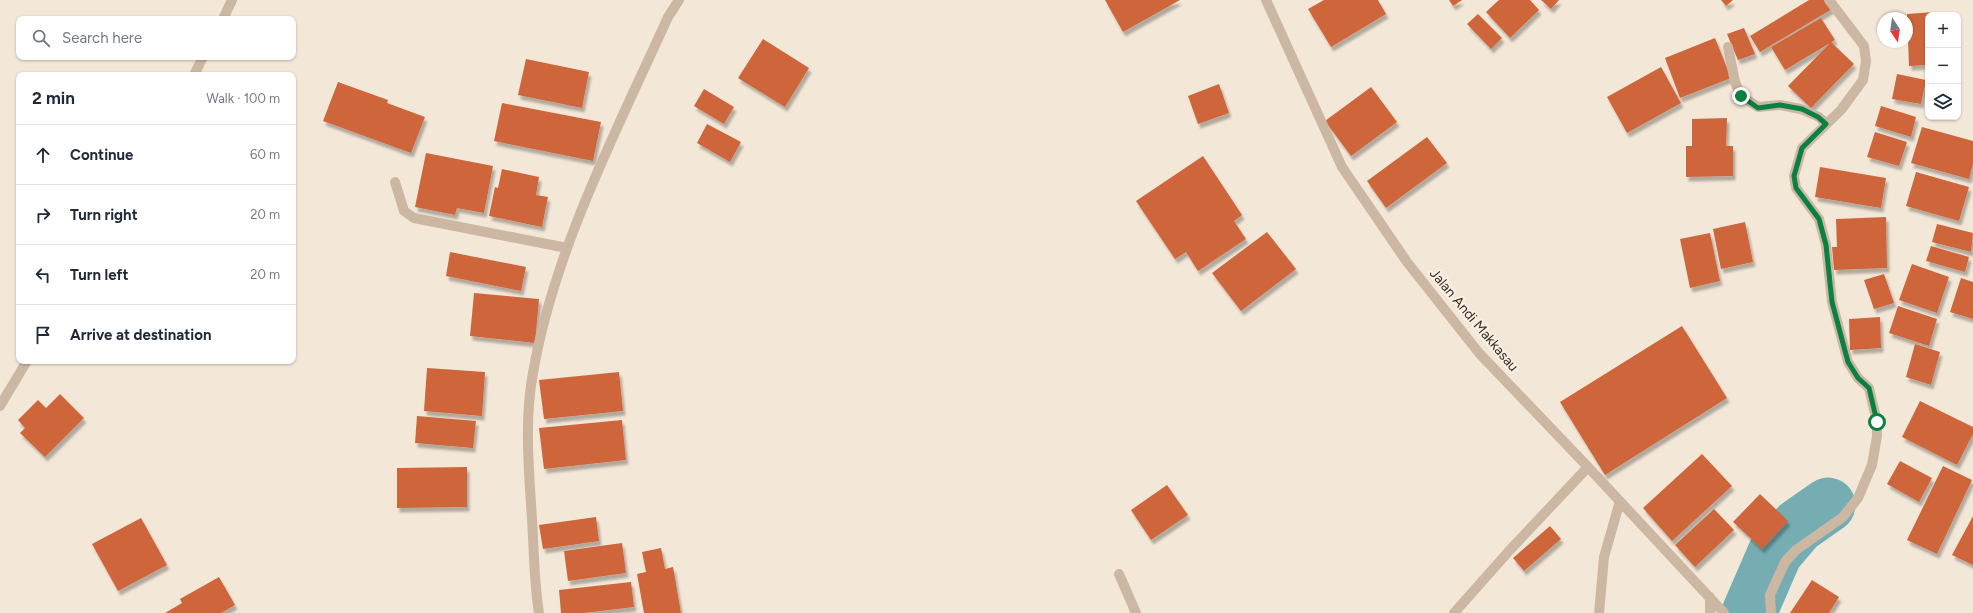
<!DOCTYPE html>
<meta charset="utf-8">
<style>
body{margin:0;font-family:Figtree,sans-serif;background:#f2f2f3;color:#1f2937}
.controls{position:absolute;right:12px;top:12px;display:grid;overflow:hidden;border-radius:8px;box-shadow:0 1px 3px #0004}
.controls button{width:36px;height:36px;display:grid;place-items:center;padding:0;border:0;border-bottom:1px solid #e0e1e3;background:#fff;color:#1f2937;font:20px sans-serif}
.compass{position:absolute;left:1877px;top:12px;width:36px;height:36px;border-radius:50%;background:#fff;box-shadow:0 1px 3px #0004;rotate:167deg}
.stop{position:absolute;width:12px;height:12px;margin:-9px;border:3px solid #0b8043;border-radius:50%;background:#fff}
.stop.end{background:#0b8043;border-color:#fff;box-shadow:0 1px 4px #0008}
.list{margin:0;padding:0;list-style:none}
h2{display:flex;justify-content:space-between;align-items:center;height:52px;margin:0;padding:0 16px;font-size:17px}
h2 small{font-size:13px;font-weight:400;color:#747a83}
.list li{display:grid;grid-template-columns:26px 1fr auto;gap:12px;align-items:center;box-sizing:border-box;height:60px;padding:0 16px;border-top:1px solid #e0e1e3}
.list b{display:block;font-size:15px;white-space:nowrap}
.list em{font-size:13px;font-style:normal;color:#747a83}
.icon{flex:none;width:22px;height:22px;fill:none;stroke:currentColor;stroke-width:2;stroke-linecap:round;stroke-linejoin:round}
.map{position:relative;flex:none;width:1973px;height:613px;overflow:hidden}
.search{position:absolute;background:#fff;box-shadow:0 1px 3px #0004;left:16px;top:16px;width:280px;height:44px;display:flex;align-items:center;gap:10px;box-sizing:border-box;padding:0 14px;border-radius:8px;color:#747a83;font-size:15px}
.panel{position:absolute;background:#fff;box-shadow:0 1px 3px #0004;left:16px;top:72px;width:280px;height:292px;border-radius:8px}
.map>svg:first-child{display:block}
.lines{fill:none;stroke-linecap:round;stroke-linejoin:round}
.river{stroke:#75adb2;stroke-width:55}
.building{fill:#cf653a;filter:url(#shadow)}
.minor{stroke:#ccb7a3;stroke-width:10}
.route{stroke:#0b8043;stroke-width:5}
.labels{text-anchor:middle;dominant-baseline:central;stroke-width:4;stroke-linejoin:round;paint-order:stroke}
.street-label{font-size:14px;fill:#362c26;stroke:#faf1e4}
</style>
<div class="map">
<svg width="1973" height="613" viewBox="0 0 1973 613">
<defs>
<filter id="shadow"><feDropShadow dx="2.5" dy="4.5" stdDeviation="1" flood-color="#0004"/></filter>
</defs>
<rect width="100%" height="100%" fill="#f3e7d8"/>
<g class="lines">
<path class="river" d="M1749,613L1775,553L1798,526L1828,505"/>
</g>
<path class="building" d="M1105,0H1180L1123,32Z
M1324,0H1378L1386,14L1331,47L1308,9Z
M1449,0H1462L1453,6Z
M1499,0H1530L1539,10L1510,38L1486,12Z
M1541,0H1559L1551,9Z
M1721,0H1733L1726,6Z
M1809,0H1826L1832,9L1760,52L1750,36Z
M1935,12L1936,15H1928V65L1909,66L1907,14Z
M1478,14L1502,38L1491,49L1467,24Z
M1821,18L1835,40L1785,70L1771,47Z
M1744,28L1755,54L1738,60L1727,34Z
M1715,38L1731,78L1680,98L1665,58Z
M763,39L809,68L785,107L738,78Z
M1831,42L1854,64L1811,108L1788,86Z
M526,59L589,72L582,108L518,95Z
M1661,67L1681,103L1627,133L1607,97Z
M1897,74L1926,80L1921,104L1892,99Z
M338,82L388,100L387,103L425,117L411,153L323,121Z
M1219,84L1229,113L1198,124L1188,96Z
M1371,87L1397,122L1351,156L1325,121Z
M704,89L734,107L724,124L694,106Z
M502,103L601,122L593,161L494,141Z
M1881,106L1916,117L1911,137L1875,126Z
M1727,118L1726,146H1733V176L1686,177V146H1692V119Z
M707,124L741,142L730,162L697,143Z
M1922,127L1973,141V164L1969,179L1911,163Z
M1875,132L1907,142L1899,166L1867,157Z
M1427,137L1447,163L1386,208L1367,181Z
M426,153L493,166L484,213L457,208L455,215L415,207Z
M1203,156L1242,215L1234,221L1246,239L1198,271L1186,252L1175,259L1136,201Z
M1820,167L1886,178L1881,208L1815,197Z
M502,169L539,177L536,195L548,197L542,227L489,216L495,187L498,188Z
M1916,172L1969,187L1959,221L1906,206Z
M1886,217L1887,268L1834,270L1832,247H1837L1836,219Z
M1745,222L1753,262L1721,269L1713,229Z
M1937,224L1973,233L1971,252L1932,242Z
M1267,232L1296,269L1241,311L1212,273Z
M1710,233L1720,281L1690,288L1680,239Z
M1931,246L1969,257L1965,272L1926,261Z
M450,252L526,267L521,291L446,276Z
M1912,264L1949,277L1937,313L1899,300Z
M1884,274L1894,303L1874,309L1864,280Z
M1961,278L1973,282V319L1950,312Z
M474,293L539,299L535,343L470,336Z
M1898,306L1937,319L1929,346L1889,333Z
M1880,317L1881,348L1850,350L1849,319Z
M1682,326L1727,398L1605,475L1560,402Z
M1915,344L1940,352L1931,385L1906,377Z
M427,368L485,372L482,416L424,411Z
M619,372L623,411L544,419L539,380Z
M60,394L84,418L45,457L20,433L25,428L18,420L38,400L46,408Z
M1920,401L1973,427V434L1957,465L1902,437Z
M417,416L476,421L473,448L415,443Z
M622,420L626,460L544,469L539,428Z
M1702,454L1732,486L1672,541L1643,508Z
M1900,461L1932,478L1919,502L1887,484Z
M1943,466L1972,480L1937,554L1907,540Z
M467,467V507L397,508V468Z
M1167,485L1188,515L1151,540L1131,510Z
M1760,494L1788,521L1762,549L1733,522Z
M1714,509L1734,530L1695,567L1675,545Z
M1973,516V565L1952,555Z
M596,517L599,541L543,549L539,525Z
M141,518L167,565L118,591L92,544Z
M1550,526L1561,539L1524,571L1513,558Z
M622,543L626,573L568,581L564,551Z
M661,548L665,569L673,567L681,613H644L637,574L646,572L642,552Z
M219,577L235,605L221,613H165L182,603L180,599Z
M1812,580L1839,597L1829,613H1790Z
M631,582L634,607L584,613H561L559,590Z"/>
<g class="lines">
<path class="minor" d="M1266,0L1342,167L1407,262L1479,353L1588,467L1724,613
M223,19L232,0
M1728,47L1735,82L1741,96L1758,107L1780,105L1801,109L1819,117L1826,124
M194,75L203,57
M395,182L404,211L414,218L567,248
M0,406L27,361
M1119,574L1136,613
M1710,597V613
M539,613C534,582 534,551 532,519C529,471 524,421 533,373C554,250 617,130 668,17L679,0
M1454,613L1509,551L1588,467
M1599,613L1604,557L1620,501
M1771,613L1770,595L1785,562L1796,550L1843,517L1858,498L1872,465L1877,436V422L1869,388L1858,378L1848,362L1832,302L1826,245L1819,219L1796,188L1794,176L1802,148L1841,110L1863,80L1866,61L1864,46L1829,0"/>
</g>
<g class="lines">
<path class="route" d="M1741,96L1758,108L1780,105L1802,109L1818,117L1826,124L1802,148L1794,176L1796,188L1819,219L1826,245L1832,302L1848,362L1858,378L1869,388L1877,422"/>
</g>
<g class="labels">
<g class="street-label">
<text transform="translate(1474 320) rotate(50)">Jalan Andi Makkasau</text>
</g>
</g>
</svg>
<div class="controls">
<button>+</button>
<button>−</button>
<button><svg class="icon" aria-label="layers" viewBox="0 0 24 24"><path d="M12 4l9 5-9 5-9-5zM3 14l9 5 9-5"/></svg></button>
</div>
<svg class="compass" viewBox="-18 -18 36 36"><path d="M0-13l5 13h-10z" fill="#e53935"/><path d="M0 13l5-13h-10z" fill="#747a83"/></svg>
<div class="stop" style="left:1877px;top:422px"></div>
<div class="stop end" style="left:1741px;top:96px"></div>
<div class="search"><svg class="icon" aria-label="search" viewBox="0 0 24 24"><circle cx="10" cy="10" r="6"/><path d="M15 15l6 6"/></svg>Search here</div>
<section class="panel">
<h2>2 min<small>Walk · 100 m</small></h2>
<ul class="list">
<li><svg class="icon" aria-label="ahead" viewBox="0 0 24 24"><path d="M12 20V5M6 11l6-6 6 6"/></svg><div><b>Continue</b></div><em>60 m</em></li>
<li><svg class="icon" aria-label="right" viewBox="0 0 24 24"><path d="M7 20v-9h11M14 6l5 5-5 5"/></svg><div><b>Turn right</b></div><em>20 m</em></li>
<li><svg class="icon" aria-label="left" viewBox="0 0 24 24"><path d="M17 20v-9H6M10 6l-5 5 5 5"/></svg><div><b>Turn left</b></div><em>20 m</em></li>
<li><svg class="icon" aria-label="arrive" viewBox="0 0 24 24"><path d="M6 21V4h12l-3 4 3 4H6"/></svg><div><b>Arrive at destination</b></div></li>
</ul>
</section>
</div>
